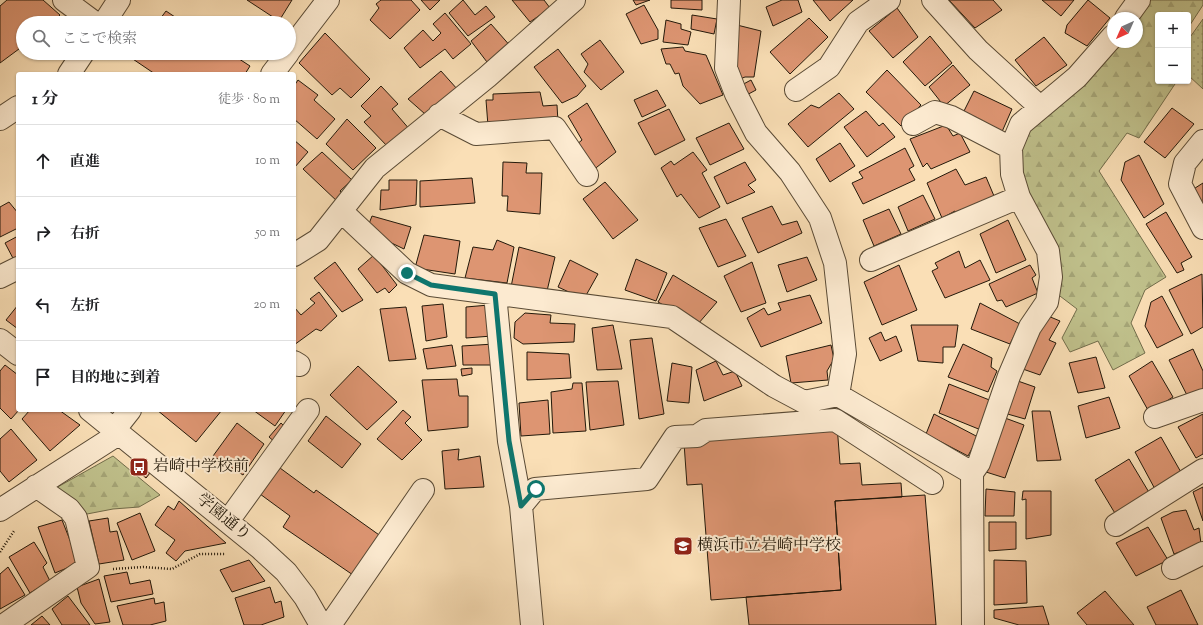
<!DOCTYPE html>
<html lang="ja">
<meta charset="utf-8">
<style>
body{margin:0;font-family:"Sorts Mill Goudy","Noto Serif JP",serif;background:#f6f6f6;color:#202124}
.controls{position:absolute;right:12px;top:12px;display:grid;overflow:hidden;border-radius:4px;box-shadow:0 1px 3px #0004}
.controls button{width:36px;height:36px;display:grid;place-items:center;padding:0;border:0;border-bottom:1px solid #e0e0e0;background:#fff;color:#202124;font:20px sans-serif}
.compass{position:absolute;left:1107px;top:12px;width:36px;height:36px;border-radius:50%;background:#fff;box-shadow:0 1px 3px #0004;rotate:225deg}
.stop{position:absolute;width:12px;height:12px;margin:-9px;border:3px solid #0f766e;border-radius:50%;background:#fff}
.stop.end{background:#0f766e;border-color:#fff;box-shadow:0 1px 4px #0008}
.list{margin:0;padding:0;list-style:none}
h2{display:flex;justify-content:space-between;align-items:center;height:52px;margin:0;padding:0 16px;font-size:17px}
h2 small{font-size:13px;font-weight:400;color:#757577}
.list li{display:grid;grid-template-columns:26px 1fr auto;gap:12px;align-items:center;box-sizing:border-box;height:72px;padding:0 16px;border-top:1px solid #e0e0e0}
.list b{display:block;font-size:15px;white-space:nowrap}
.list em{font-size:13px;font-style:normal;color:#757577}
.icon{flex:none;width:22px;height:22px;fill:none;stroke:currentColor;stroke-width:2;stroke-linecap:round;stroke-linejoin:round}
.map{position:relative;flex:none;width:1203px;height:625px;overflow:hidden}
.search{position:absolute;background:#fff;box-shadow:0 1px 3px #0004;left:16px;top:16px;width:280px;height:44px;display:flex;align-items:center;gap:10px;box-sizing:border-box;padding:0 14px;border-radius:22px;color:#757577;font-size:15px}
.panel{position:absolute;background:#fff;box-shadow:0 1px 3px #0004;left:16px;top:72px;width:280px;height:340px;border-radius:4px}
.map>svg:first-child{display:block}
.forest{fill:url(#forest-firs);stroke:#726d4b}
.park{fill:url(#park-dots);stroke:#726d4b}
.building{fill:#dd9572;stroke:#23190a}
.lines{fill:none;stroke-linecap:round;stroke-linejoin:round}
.minor-casing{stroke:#594a35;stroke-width:24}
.path{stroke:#23190a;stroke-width:2.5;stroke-dasharray:1 2;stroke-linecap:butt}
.minor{stroke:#fcead0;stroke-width:22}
.route{stroke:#0f766e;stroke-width:5}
.labels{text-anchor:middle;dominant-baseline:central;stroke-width:4;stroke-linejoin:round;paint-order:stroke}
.poi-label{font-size:16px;fill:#23190a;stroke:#fcead0;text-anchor:start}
.street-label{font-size:16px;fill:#23190a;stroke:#fcead0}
</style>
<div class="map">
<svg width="1203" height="625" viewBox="0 0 1203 625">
<defs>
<pattern id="forest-firs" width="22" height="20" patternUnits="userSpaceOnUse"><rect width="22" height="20" fill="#c0c18c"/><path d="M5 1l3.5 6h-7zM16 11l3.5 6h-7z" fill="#a5a577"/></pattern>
<pattern id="park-dots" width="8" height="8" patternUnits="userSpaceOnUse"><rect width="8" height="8" fill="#c0c18c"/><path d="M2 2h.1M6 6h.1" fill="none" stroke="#a5a577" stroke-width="1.8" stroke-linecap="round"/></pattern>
</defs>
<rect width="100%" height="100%" fill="#fadfb6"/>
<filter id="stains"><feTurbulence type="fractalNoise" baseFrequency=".005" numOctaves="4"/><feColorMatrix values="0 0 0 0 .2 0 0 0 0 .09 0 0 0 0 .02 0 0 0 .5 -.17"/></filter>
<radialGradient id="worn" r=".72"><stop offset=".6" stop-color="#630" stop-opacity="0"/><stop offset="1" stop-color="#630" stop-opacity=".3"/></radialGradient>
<path class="forest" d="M1148,0H1203V5L1188,28V15H1158V81H1177L1139,138L1127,133L1099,171L1166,277L1145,290L1131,323L1145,353L1113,370L1098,341L1070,352L1062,338L1077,309L1056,293L1024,193L1019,147L1028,131L1119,42H1137V20Z
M113,456L160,495L139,507L113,509L87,514L54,489Z"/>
<path class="park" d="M1203,19V89L1188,75V40Z"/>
<path class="building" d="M7,0H43L60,15L52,23H23V46L0,63V6Z
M247,0H292L279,21Z
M381,0H411L420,10L390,39L370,20L379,8L376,4Z
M421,0H440L430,10Z
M463,0L475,15L486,6L495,17L468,36L449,13Z
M512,0H544L550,8L530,22Z
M633,0H650L636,5Z
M671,0H702V10L671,8Z
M782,0H798L802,12L773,26L766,7Z
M813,0H853L830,21Z
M949,0H993L1002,10L975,28Z
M1042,0H1074L1061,16Z
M1088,0L1110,18L1087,46L1065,33L1067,25Z
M644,5L658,30V39L641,44L626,14Z
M897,8L918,37L893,58L869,31Z
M166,11L184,23H157Z
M445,13L471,44L453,59L445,49L420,68L404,48L423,30L433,41L441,33L433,24Z
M692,15L717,19L714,34L691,29Z
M809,18L828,37L790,74L770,52Z
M666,20L681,24V29L691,32L688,45L663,42Z
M491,24L512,48L490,66L471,41Z
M733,24L761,31L754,77H745L735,81Z
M325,33L370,79L351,98L340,88L332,95L299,63Z
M930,36L952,63L925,86L903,62Z
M1044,37L1067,65L1036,86L1015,60Z
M600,40L624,72L601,90L584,72L588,64L581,54Z
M683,47L685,51L706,55L723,95L700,104L683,86L679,73L675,74L670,64H666L661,49Z
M558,49L586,86L577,96L562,103L534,67Z
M124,53H230L250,66L245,74H155Z
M953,65L970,85L944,106L929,87Z
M887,70L921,105L901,126L866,92Z
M441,71L458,90L425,114L408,99Z
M298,80L318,95L314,100L335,119L317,139L294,119V86Z
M751,80L756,90L741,98L738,87Z
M381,86L398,104L392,109L411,131L389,148L364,122L371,116L361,106Z
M657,90L666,106L642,117L634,100Z
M974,91L1012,109L1001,134L961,117Z
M540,92L543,106L557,105L558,122L488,126L486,100H493V94Z
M839,93L854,109L808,147L788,124L811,105L819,108Z
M587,103L616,152L592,171L576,145L582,140L568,116Z
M1172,108L1194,124L1165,158L1144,142Z
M669,109L685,140L655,155L638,123Z
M866,111L879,126L883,123L895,137L867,157L844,127Z
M347,119L376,148L353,170L326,144Z
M729,123L744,149L710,165L696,138Z
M946,125L953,136L960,133L970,152L931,169L927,163L923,167L910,139Z
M294,140L308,152L294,168Z
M840,143L855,166L830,182L816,159Z
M905,148L914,166L909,169L915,180L863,204L852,183L863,178L859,172Z
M322,152L352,180L340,191L345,197L339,203L303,169Z
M693,152L707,170L702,173L720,207L699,218L681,194L677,197L661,168L671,161L674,165Z
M1139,155L1164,204L1144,218L1121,180L1125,162Z
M503,162L527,163L526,173H542L540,214L507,211L508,196H502Z
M745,162L756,180L748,185L755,192L727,204L714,177Z
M956,169L965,185L986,177L994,196L957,216L955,211L942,218L927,183Z
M472,178L475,203L420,207V181Z
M389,180H417L416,205L380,210L381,190H389Z
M605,182L638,220L613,239L583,199Z
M1203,183V210L1192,190Z
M923,195L935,219L908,231L898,207Z
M9,202L18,213V228L0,237V207Z
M772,206L782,225L797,221L802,233L758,253L742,218Z
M889,209L901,234L874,246L863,220Z
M1166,212L1192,257L1181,263L1184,270L1177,273L1146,224Z
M372,216L411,227L404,249L375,235L367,229Z
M726,219L746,256L718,267L699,228Z
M1008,220L1026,260L996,273L980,234Z
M424,235L460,241L455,274L415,268Z
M18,236V260L15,262L5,243Z
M497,240L514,247L507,283L465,278L473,247L493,250Z
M519,247L555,257L547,291L511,287Z
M959,251L965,268L980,260L990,280L945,298L932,271L938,268L935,263Z
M374,255L397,285L389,293L385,288L377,293L358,269Z
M807,257L817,280L787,292L778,265Z
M636,259L667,273L656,301L625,290Z
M570,260L598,274L584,299L558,287Z
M335,262L363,300L342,312L314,278Z
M752,262L766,303L741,312L724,276Z
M899,265L917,310L882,325L864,282Z
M1030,265L1036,275L1032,278L1038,293L1006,307L1002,300L997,301L989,284Z
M1202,274L1203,327L1191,334L1169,290Z
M673,275L717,302L698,324L658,302Z
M319,292L337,316L321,331L316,329L294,345V307L301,315L315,303L310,299Z
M810,295L822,323L761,347L747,318L764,308L768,315L781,310L778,303Z
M1162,296L1183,335L1157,348L1145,326L1151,302Z
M980,303L1020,324L1010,344L971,329Z
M443,304L447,337L426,341L422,306Z
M18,305V329L6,320Z
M489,305L492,336L466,338V307Z
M406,307L416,359L389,361L380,309Z
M525,313L551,315L550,323L575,324L574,342L523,344L514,338L515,322Z
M1048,316L1060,321L1049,340L1056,343L1040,375L1017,367Z
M613,325L622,369L597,370L592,328Z
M911,325H958L955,347H943V363L918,361Z
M881,332L885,341L896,336L902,351L880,361L869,338Z
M652,338L664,414L639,419L630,340Z
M494,344L496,365H463L462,346Z
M963,344L992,358L991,367L997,371L988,392L948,377Z
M452,345L456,366L427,369L423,349Z
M831,345L834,359L827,371L828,380L791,383L786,356Z
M1193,349L1203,371V395L1190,401L1169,360Z
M527,352L569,354L571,378L527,380Z
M1096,357L1105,388L1078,393L1069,363Z
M716,361L723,375L735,371L742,386L704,401L696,370Z
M1152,361L1173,397L1149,412L1129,376Z
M672,363L692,367L689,403L667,401Z
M5,365L18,375L19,410L11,419L0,408V371Z
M358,366L397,402L367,430L330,395Z
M472,368V374L462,376L461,369Z
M457,379L459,396H468V427L428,431L422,380Z
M1015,380L1035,387L1025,419L1004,413Z
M618,381L624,425L590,430L586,382Z
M573,383H582L586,431L553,433L551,392L572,389Z
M949,384L992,401L981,430L939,413Z
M1109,397L1120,428L1086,438L1078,406Z
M548,400L550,434L521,436L519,403Z
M30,410H59L80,425L50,451L22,419Z
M157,410H222L196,442Z
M253,410H286L275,426Z
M403,410L411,417L405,423L422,440L402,460L377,439Z
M1032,411H1050L1061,460L1037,461Z
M934,414L978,437L968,456L926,434Z
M1203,414V454L1196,458L1178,427Z
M326,416L361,444L342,468L308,441Z
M1005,418L1024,425L1005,478L986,472Z
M237,423L264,444L243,475L213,456Z
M281,423L287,429L276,443L269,437Z
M837,425L840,464L860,463L862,485L901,483L902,497L835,501L841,590L711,600L702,484L687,485L684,443Z
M11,429L37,460L9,482L0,471V439Z
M1161,437L1182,474L1156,491L1135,452Z
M459,449L458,460L480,456L484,487L445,489L442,451Z
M1129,459L1150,494L1116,515L1095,480Z
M138,463L150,473L146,478L134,468Z
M280,468L314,493L316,490L382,537L353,575L283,527L290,516L260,494Z
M1203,487V521L1193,492Z
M986,489L1015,492L1014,516H985Z
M1023,491H1051V535L1026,539V499L1022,500Z
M925,495L936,625H749L746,597L841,590L835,501Z
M179,501L226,543L185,551L176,561L166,553L175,540L155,525L168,506L174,510Z
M1186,510L1194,530L1199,528L1201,544L1174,554L1161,518L1173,512Z
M140,513L155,551L132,560L117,523Z
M108,518L110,532L117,531L124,560L99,564L89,521Z
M62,520L79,563L55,573L38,527Z
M989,522H1016V549L989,551Z
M1148,527L1168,560L1136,576L1116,543Z
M34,542L47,563L43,567L50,581L30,593L9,557Z
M249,560L265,581L232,592L220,570Z
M994,560L1026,561L1027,603L994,605Z
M8,567L25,595L0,609V574Z
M127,572L130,584L150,580L153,594L111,602L104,576Z
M99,579L110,622L95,624L81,603L77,587Z
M270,587L275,603L281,601L284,617L261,625H244L235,598Z
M1181,590L1198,625H1156L1147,607Z
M1105,591L1134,625H1087L1077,613Z
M68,596L90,625H62L52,609Z
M154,598L155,604L164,602L166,621L150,625H123L117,606Z
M1043,606L1049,625H1019L994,618V610Z
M42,616L50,625H31Z"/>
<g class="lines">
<g class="minor-casing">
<path id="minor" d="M64,0L95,23
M729,0L726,68L736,94L756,133L790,172L820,218L835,263L845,354L838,395
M933,0L978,50L1040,107
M1126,18L1139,0
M104,23L119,0
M289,51L328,0
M69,74L83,53
M272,74L288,53
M796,90L829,67L858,22L889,0
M439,115L476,134L555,128L587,175
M0,119L18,107
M913,124L935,112L951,117L1011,148
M1203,141L1185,163L1180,184L1203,228
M341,211L407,273L431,285L672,317L774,386L804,402L838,395L972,473L973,625
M294,255L318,240L375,168L487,77L574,0
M871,260L1019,197
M0,277L18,268
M495,294L509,441L521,506
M0,340L18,354
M294,362L299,365
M90,410L260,548L286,572L305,597L321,625
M1155,417L1203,400
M115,429L130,410
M972,473L979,463L1009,376L1030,327L1047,302L1051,277L1048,251L1019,197L1012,174L1011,148L1021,124L1077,77L1113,36
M0,510L120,433
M228,521L308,410
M1116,525L1203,470
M1173,568L1203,553
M4,625L88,567L76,518L69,509L36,486
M330,625L423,490
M532,625L521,506L535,489L647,479L675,437L697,436L706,430L835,420L932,483"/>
</g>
<path class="path" d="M0,552L14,531
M113,569L143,567L172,569L200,554H226"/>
<use href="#minor" class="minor"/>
</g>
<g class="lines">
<path class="route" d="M407,273L431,285L495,294L509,441L521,506L536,489"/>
</g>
<defs>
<g id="bus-square" transform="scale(1)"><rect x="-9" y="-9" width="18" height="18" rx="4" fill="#8f2418" stroke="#fcead0"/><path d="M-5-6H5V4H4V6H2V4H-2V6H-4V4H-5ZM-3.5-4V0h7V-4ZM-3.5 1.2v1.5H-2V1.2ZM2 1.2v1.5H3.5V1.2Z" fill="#fff"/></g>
<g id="school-square" transform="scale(1)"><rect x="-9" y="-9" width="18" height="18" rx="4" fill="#8f2418" stroke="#fcead0"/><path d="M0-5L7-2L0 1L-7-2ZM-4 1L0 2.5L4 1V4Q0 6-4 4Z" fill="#fff"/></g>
</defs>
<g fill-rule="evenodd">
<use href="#bus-square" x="139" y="467"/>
<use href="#school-square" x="683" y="546"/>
</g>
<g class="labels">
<g class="poi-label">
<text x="153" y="467">岩崎中学校前</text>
<text x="697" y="546">横浜市立岩崎中学校</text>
</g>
<g class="street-label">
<text transform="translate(223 518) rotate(39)">学園通り</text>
</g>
</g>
<rect width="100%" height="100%" filter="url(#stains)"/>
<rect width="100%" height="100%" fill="url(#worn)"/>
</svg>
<div class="controls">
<button>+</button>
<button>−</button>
</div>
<svg class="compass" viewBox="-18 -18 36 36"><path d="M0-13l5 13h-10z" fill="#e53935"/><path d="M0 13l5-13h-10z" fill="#757577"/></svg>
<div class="stop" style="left:536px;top:489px"></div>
<div class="stop end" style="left:407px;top:273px"></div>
<div class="search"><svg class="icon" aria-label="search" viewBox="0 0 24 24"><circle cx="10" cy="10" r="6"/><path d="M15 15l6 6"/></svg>ここで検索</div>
<section class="panel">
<h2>1 分<small>徒歩 · 80 m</small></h2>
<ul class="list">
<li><svg class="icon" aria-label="ahead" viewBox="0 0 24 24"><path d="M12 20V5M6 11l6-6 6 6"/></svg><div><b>直進</b></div><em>10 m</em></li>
<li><svg class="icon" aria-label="right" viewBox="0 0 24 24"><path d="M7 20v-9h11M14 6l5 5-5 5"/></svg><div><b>右折</b></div><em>50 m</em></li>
<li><svg class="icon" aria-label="left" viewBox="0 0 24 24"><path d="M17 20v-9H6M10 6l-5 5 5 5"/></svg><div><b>左折</b></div><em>20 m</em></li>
<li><svg class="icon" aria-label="arrive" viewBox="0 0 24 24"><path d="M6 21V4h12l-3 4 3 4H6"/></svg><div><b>目的地に到着</b></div></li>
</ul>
</section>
</div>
